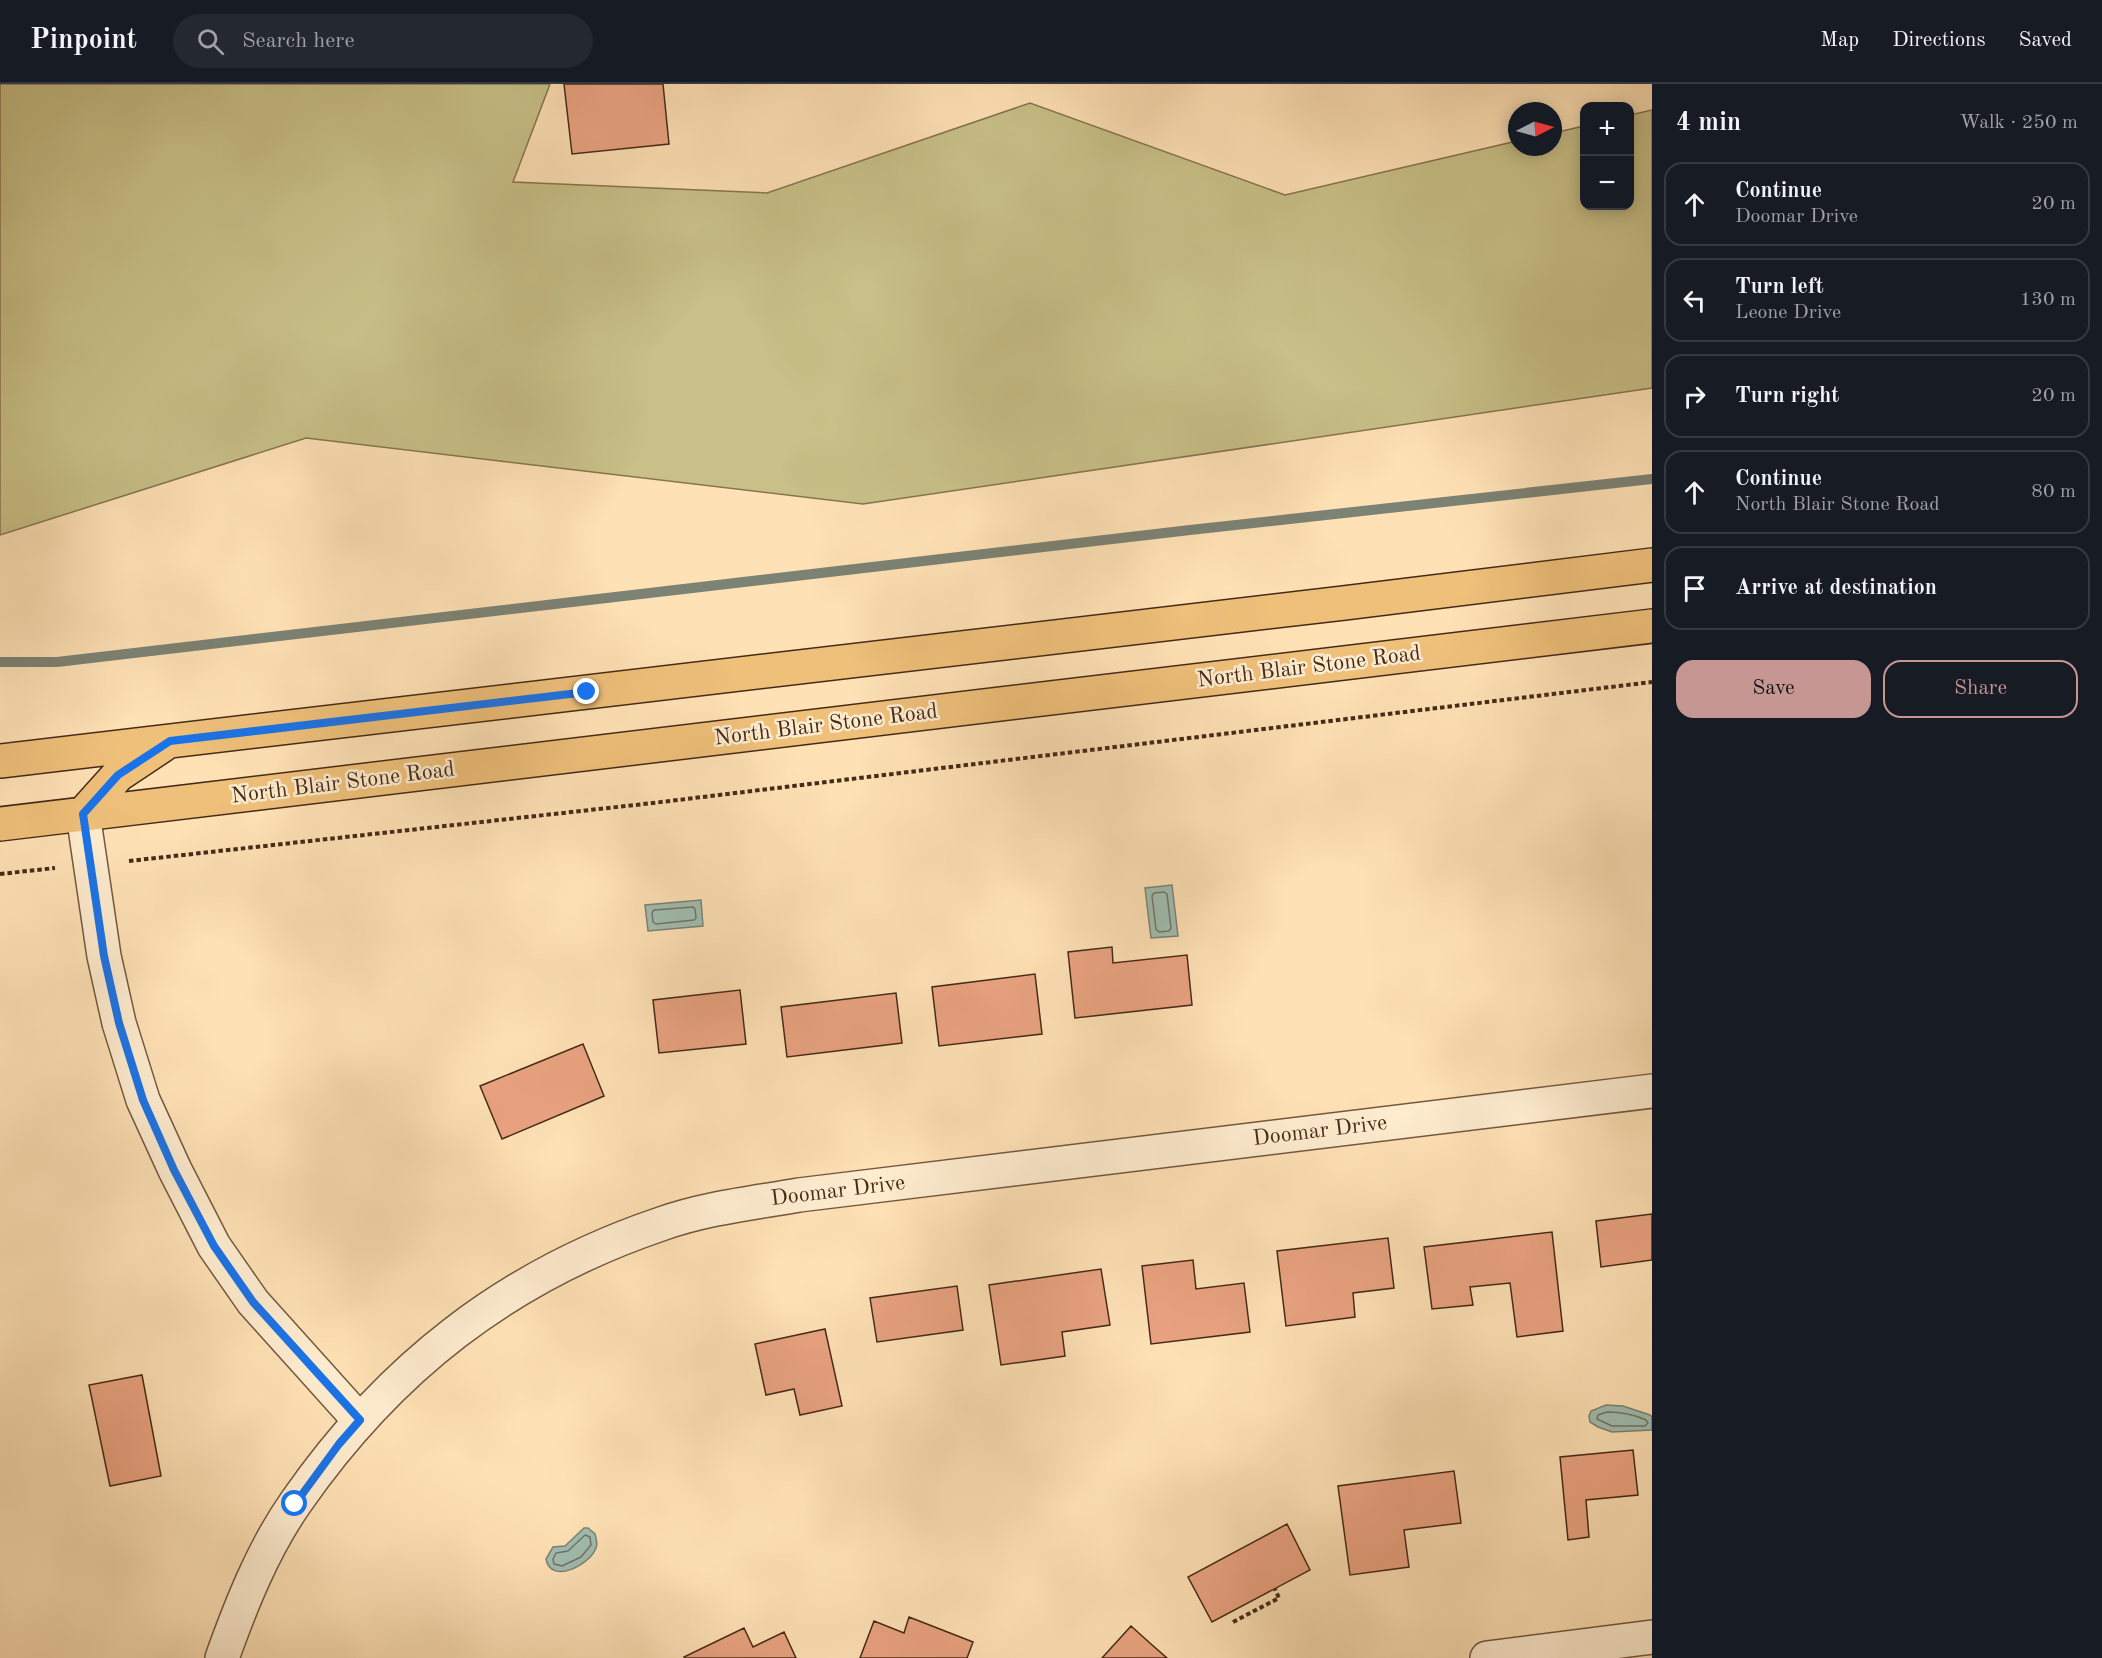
<!DOCTYPE html>
<meta charset="utf-8">
<style>
body{margin:0;font-family:"Old Standard TT",serif;background:#242831;color:#f1f3f6}
.controls{position:absolute;right:18px;top:18px;display:grid;overflow:hidden;border-radius:12px;box-shadow:0 3px 15px #0003}
.controls button{width:54px;height:54px;display:grid;place-items:center;padding:0;border:0;border-bottom:2px solid #363941;background:#171b24;color:#f1f3f6;font:30px sans-serif}
.compass{position:absolute;left:1508px;top:18px;width:54px;height:54px;border-radius:50%;background:#171b24;box-shadow:0 3px 15px #0003;rotate:84deg}
.stop{position:absolute;width:18px;height:18px;margin:-14px;border:4px solid #1a73e8;border-radius:50%;background:#fff}
.stop.end{background:#1a73e8;border-color:#fff;box-shadow:0 2px 6px #0008}
.list{margin:0;padding:0;list-style:none}
h2{display:flex;justify-content:space-between;align-items:center;height:78px;margin:0;padding:0 24px;font-size:26px}
h2 small{font-size:20px;font-weight:400;color:#9ea1a6}
.list li{display:grid;grid-template-columns:39px 1fr auto;gap:18px;align-items:center;box-sizing:border-box;height:84px;margin:0 12px 12px;padding:0 12px;border:2px solid #363941;border-radius:18px}
.list b{display:block;font-size:22px;white-space:nowrap}
.list p{margin:0;font-size:20px;white-space:nowrap;color:#9ea1a6}
.list em{font-size:20px;font-style:normal;color:#9ea1a6}
.actions{display:flex;gap:12px;padding:18px 24px}
.actions a{flex:1;padding:14px 0;border:2px solid #c59692;border-radius:18px;text-align:center;font-size:21px;color:#c59692}
.actions .main{background:#c59692;color:#111}
.icon{flex:none;width:33px;height:33px;fill:none;stroke:currentColor;stroke-width:2;stroke-linecap:round;stroke-linejoin:round}
.map{position:relative;flex:none;width:1652px;height:1574px;overflow:hidden}
header{display:flex;align-items:center;gap:36px;box-sizing:border-box;height:84px;padding:0 30px;background:#171b24;border-bottom:2px solid #363941}
header strong{font-size:28px}
nav{display:flex;gap:33px;margin-inline-start:auto;font-size:21px}
.search{width:420px;height:54px;background:#242831;display:flex;align-items:center;gap:15px;box-sizing:border-box;padding:0 21px;border-radius:33px;color:#9ea1a6;font-size:22px}
main{display:flex}
aside{flex:1;background:#171b24}
.map>svg:first-child{display:block}
.green{fill:#c8c088;stroke:#867550;stroke-width:1.5}
.water{fill:#a0bdb1;stroke:#7c8274;stroke-width:1.5}
.lines{fill:none;stroke-linecap:round;stroke-linejoin:round}
.shore{stroke:#727464;stroke-width:1.5}
.stream{stroke:#7c8274;stroke-width:10}
.building{fill:#eaa381;stroke:#452a18;stroke-width:1.5}
.minor-casing{stroke:#73583f;stroke-width:36}
.major-casing{stroke:#452a18;stroke-width:36}
.path{stroke:#452a18;stroke-width:4;stroke-dasharray:4.5 3;stroke-linecap:butt}
.minor{stroke:#feeccf;stroke-width:33}
.major{stroke:#efc07a;stroke-width:33}
.route{stroke:#1a73e8;stroke-width:8}
.labels{text-anchor:middle;dominant-baseline:central;stroke-width:5;stroke-linejoin:round;paint-order:stroke}
.street-label{font-size:22px;fill:#452a18;stroke:#feeccf}
</style>
<header>
<strong>Pinpoint</strong>
<div class="search"><svg class="icon" aria-label="search" viewBox="0 0 24 24"><circle cx="10" cy="10" r="6"/><path d="M15 15l6 6"/></svg>Search here</div>
<nav><a>Map</a><a>Directions</a><a>Saved</a></nav>
</header>
<main>
<div class="map">
<svg width="1652" height="1574" viewBox="0 0 1652 1574">
<rect width="100%" height="100%" fill="#fee1b5"/>
<filter id="stains"><feTurbulence type="fractalNoise" baseFrequency=".00333" numOctaves="4"/><feColorMatrix values="0 0 0 0 .2 0 0 0 0 .09 0 0 0 0 .02 0 0 0 .5 -.17"/></filter>
<radialGradient id="worn" r=".72"><stop offset=".6" stop-color="#630" stop-opacity="0"/><stop offset="1" stop-color="#630" stop-opacity=".3"/></radialGradient>
<path class="green" d="M0,0H550L513,98L767,109L1030,19L1285,111L1517,57V63H1553V49L1584,42V122H1630V31L1652,26V304L863,420L306,354L0,451Z"/>
<path class="water" d="M1172,801L1178,852L1151,854L1145,804Z
M701,816L703,842L648,847L645,821Z
M1606,1321L1623,1322L1650,1331L1652,1333V1346L1612,1348L1598,1343L1590,1338L1589,1332L1591,1327Z
M584,1444H588L595,1450C596,1454 598,1459 596,1464C590,1481 551,1501 546,1475L553,1463L565,1462Z"/>
<g class="lines">
<path class="shore" d="M1164,808L1167,810L1171,844L1169,847L1159,848L1156,845L1152,812L1154,809Z
M693,823L695,825L696,834L694,836L656,840L653,838L652,829L654,826Z
M1607,1328C1622,1328 1633,1330 1646,1336L1648,1339L1645,1342H1612L1597,1335L1598,1331Z
M585,1451L590,1453L591,1461L581,1473L562,1482L554,1480L553,1475L556,1469L568,1467Z"/>
<path class="stream" d="M0,578H57L1190,446L1652,395"/>
</g>
<path class="building" d="M564,0H663L669,60L572,70Z
M1112,863L1113,879L1187,871L1192,921L1075,934L1068,868Z
M1035,890L1042,950L939,962L932,903Z
M740,906L746,960L659,969L653,916Z
M896,909L902,959L787,973L781,923Z
M583,960L604,1012L502,1055L480,1002Z
M1652,1130V1176L1601,1183L1596,1137Z
M1552,1148L1563,1247L1517,1253L1510,1199L1470,1203L1473,1221L1432,1225L1424,1163Z
M1388,1154L1394,1204L1353,1209L1355,1233L1286,1242L1277,1167Z
M1193,1176L1196,1205L1244,1199L1250,1248L1151,1260L1142,1182Z
M1101,1185L1110,1241L1062,1248L1065,1272L1001,1281L989,1201Z
M957,1202L963,1246L877,1258L870,1214Z
M825,1245L842,1322L800,1331L794,1305L766,1311L755,1260Z
M142,1291L161,1392L110,1402L89,1301Z
M1633,1366L1638,1411L1586,1416L1589,1453L1568,1456L1560,1373Z
M1454,1387L1461,1439L1404,1446L1409,1483L1350,1491L1338,1402Z
M1287,1440L1310,1486L1212,1538L1188,1493Z
M909,1533L973,1558L967,1574H860L874,1537L904,1549Z
M1131,1542L1151,1560L1167,1574H1102Z
M744,1544L753,1563L784,1548L796,1574H685L684,1573Z"/>
<g class="lines">
<g class="minor-casing">
<path id="minor" d="M83,730L104,872L119,939L143,1016L175,1086L214,1162L253,1218L360,1337
M222,1574C241,1521 263,1465 296,1418C389,1284 507,1192 661,1140C706,1124 753,1119 799,1111L1652,1007
M1487,1574L1652,1553"/>
</g>
<g class="major-casing">
<path id="major" d="M0,677L1344,519L1652,481
M83,730L118,691L163,661
M0,740L1652,542"/>
</g>
<path class="path" d="M129,777L653,719L1652,598
M0,790L55,784
M1233,1538L1279,1514L1275,1505"/>
<use href="#minor" class="minor"/>
<use href="#major" class="major"/>
</g>
<g class="lines">
<path class="route" d="M295,1420L339,1360L360,1336L253,1218L214,1162L174,1086L143,1016L119,939L104,872L83,730L118,691L170,657L587,608"/>
</g>
<g class="labels">
<g class="street-label">
<text transform="translate(1309 583) rotate(-7)">North Blair Stone Road</text>
<text transform="translate(826 641) rotate(-7)">North Blair Stone Road</text>
<text transform="translate(343 699) rotate(-7)">North Blair Stone Road</text>
<text transform="translate(1320 1047) rotate(-7)">Doomar Drive</text>
<text transform="translate(838 1107) rotate(-7)">Doomar Drive</text>
</g>
</g>
<rect width="100%" height="100%" filter="url(#stains)"/>
<rect width="100%" height="100%" fill="url(#worn)"/>
</svg>
<div class="controls">
<button>+</button>
<button>−</button>
</div>
<svg class="compass" viewBox="-18 -18 36 36"><path d="M0-13l5 13h-10z" fill="#e53935"/><path d="M0 13l5-13h-10z" fill="#9ea1a6"/></svg>
<div class="stop" style="left:295px;top:1420px"></div>
<div class="stop end" style="left:587px;top:608px"></div>
</div>
<aside>
<h2>4 min<small>Walk · 250 m</small></h2>
<ul class="list">
<li><svg class="icon" aria-label="ahead" viewBox="0 0 24 24"><path d="M12 20V5M6 11l6-6 6 6"/></svg><div><b>Continue</b><p>Doomar Drive</p></div><em>20 m</em></li>
<li><svg class="icon" aria-label="left" viewBox="0 0 24 24"><path d="M17 20v-9H6M10 6l-5 5 5 5"/></svg><div><b>Turn left</b><p>Leone Drive</p></div><em>130 m</em></li>
<li><svg class="icon" aria-label="right" viewBox="0 0 24 24"><path d="M7 20v-9h11M14 6l5 5-5 5"/></svg><div><b>Turn right</b></div><em>20 m</em></li>
<li><svg class="icon" aria-label="ahead" viewBox="0 0 24 24"><path d="M12 20V5M6 11l6-6 6 6"/></svg><div><b>Continue</b><p>North Blair Stone Road</p></div><em>80 m</em></li>
<li><svg class="icon" aria-label="arrive" viewBox="0 0 24 24"><path d="M6 21V4h12l-3 4 3 4H6"/></svg><div><b>Arrive at destination</b></div></li>
</ul>
<div class="actions"><a class="main">Save</a><a>Share</a></div>
</aside>
</main>
